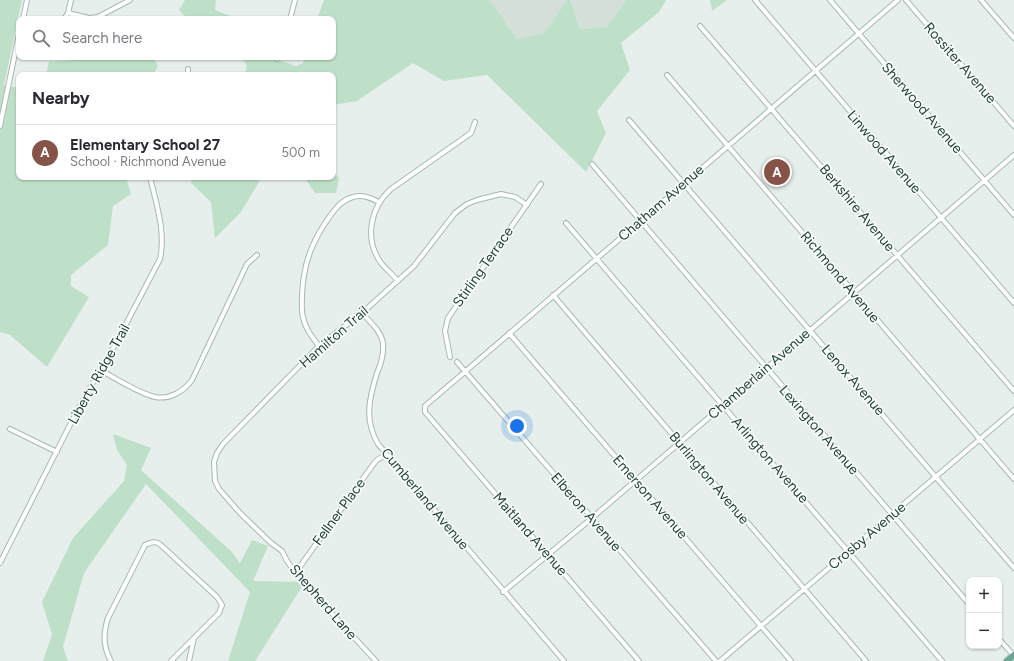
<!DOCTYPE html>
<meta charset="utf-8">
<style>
body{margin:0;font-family:Figtree,sans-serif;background:#f7f7f7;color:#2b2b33}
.controls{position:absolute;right:12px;bottom:12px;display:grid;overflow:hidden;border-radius:8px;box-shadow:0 1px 3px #0004}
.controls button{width:36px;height:36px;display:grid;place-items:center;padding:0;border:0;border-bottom:1px solid #e1e1e2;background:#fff;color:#2b2b33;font:20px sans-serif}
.you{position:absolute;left:517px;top:426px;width:14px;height:14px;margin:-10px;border:3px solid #fff;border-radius:50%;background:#1a73e8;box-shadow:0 0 0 6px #1a73e833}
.badge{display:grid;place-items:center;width:26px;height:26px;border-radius:50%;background:#855347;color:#fff;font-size:13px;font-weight:700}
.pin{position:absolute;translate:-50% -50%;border:2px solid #fff;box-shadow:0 1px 4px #0006}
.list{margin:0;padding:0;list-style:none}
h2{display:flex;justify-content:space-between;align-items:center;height:52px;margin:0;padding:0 16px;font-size:17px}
h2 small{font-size:13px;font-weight:400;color:#7c7c81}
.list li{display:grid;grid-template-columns:26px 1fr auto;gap:12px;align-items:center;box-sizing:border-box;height:56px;padding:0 16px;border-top:1px solid #e1e1e2}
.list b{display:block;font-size:15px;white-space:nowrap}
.list p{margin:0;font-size:13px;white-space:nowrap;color:#7c7c81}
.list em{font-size:13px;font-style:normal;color:#7c7c81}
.icon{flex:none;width:22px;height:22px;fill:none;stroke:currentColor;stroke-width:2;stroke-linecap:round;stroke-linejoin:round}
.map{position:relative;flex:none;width:1014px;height:661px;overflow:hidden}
.search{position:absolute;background:#fff;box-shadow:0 1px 3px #0004;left:16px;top:16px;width:320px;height:44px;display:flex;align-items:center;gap:10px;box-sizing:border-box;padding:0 14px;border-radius:8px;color:#7c7c81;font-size:15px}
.panel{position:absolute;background:#fff;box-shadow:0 1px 3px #0004;left:16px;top:72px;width:320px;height:108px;border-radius:8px}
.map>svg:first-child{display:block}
.built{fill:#d4dfda}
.green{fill:#bfe0c8}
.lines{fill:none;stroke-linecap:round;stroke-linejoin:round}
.street-casing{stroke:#a8b8b2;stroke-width:6}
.primary-casing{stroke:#c2cac8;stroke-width:8}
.street{stroke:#fff;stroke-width:4}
.primary{stroke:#6aa596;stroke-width:6}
.labels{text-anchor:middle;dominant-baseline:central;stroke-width:3.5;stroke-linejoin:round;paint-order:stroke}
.street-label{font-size:14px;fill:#24423a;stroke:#f7fbf9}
</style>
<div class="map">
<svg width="1014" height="661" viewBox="0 0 1014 661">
<rect width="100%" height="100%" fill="#e6efeb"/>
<path class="built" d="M490,0H567L544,33L517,39Z
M570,0H626L607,27L580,29Z"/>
<path class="green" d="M0,0H22L4,85L19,88V177H126L131,194L113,206L108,245L71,275V286L89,297L47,367L10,335L0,332Z
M185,0H216L215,10L233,17V19H187L179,10Z
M324,0H490L517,39L544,33L567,0H570L580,29L607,27L626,0H666L659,12L621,43L630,70L597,111L606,133L586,172L487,75L444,81L413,63L357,101L333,105V75H244L247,66L242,57H270L296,66L303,63L305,57H333V19H317Z
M710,0H727L712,11Z
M111,57H153L158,66L153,75H46L49,62Z
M333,171L339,178L336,193H315L304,177H333Z
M193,177H262L241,212L215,238L211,202L191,183Z
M113,434L151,448L141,470L231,551L240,563L252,540L268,546L253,581L305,582L255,661H228L250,592L146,484L84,573L63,647L68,661H43L52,634L42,602L73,538L124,481L127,465L117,450Z"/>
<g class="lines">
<g class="street-casing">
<path id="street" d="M755,0L1014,303
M830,0L1014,215
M906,0L1014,126
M981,0L1014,38
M68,13L71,0
M23,19L27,0
M64,19L68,13L89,18L98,17L130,0
M290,19L295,0
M700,26L1014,391
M277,59L278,57
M188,75V69
M667,75L1014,479
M629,120L1014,568
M0,126L19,34
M592,164L969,604
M566,223L942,661
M398,281C393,275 386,269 381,263C364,239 370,208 391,189L471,133L475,122
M553,295L866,661
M362,313C370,322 381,331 383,343C384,353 381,364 377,373C369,399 364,420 378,444L564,661
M509,333L791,661
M319,346C312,337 305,328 303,317C301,310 302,303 302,296C303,264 312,241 330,216C337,207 342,200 353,197C362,194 371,198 379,202
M450,357L445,331L448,318L541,184
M457,362L716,661
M100,370C115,378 140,394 155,397C170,400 184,391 192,380L247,264L257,255
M10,429L57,452
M0,563L77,411L100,370L115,345L160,259C166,232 156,203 150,177
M298,576V571L301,565L375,462C379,458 383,455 389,458
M503,592L592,518L1014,155
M999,639L1014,656
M111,661C103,647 103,634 108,618L145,545C153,541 157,541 163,547L217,597L222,605L219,613L171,661
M189,661L194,638
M376,661L300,579L287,561L282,551L271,543L240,513L219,489L215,481L214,462L217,453L223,444L319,346L362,313L414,266L455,213L467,204L477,200L501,194L515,197L527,205
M639,661L425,412V406L898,0
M720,661L1014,410"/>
</g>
<g class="primary-casing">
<path id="primary" d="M1007,661L1014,655"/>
</g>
<use href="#street" class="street"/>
<use href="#primary" class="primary"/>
</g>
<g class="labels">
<g class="street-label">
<text transform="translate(960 63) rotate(49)">Rossiter Avenue</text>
<text transform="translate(922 108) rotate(49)">Sherwood Avenue</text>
<text transform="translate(884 152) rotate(49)">Linwood Avenue</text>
<text transform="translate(661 203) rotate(-41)">Chatham Avenue</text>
<text transform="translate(857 208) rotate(50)">Berkshire Avenue</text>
<text transform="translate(483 267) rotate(-55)">Stirling Terrace</text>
<text transform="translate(840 277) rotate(50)">Richmond Avenue</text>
<text transform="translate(334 337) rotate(-41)">Hamilton Trail</text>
<text transform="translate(99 374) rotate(-61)">Liberty Ridge Trail</text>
<text transform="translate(759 374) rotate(-41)">Chamberlain Avenue</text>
<text transform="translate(853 380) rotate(49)">Lenox Avenue</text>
<text transform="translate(819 430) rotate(49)">Lexington Avenue</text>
<text transform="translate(770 460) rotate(49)">Arlington Avenue</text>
<text transform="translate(709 478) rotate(50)">Burlington Avenue</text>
<text transform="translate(650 497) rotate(49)">Emerson Avenue</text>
<text transform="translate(425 499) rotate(50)">Cumberland Avenue</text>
<text transform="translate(339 512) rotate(-54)">Fellner Place</text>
<text transform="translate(586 512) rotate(49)">Elberon Avenue</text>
<text transform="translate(530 534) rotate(49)">Maitland Avenue</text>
<text transform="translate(867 536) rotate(-40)">Crosby Avenue</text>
<text transform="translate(323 602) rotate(49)">Shepherd Lane</text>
</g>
</g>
</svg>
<div class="controls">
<button>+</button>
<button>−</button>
</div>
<div class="you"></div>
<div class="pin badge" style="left:777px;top:172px">A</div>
<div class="search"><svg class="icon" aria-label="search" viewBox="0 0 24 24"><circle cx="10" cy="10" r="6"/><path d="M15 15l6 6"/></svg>Search here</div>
<section class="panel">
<h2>Nearby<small></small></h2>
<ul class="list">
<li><span class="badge">A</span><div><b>Elementary School 27</b><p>School · Richmond Avenue</p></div><em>500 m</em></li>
</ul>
</section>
</div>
